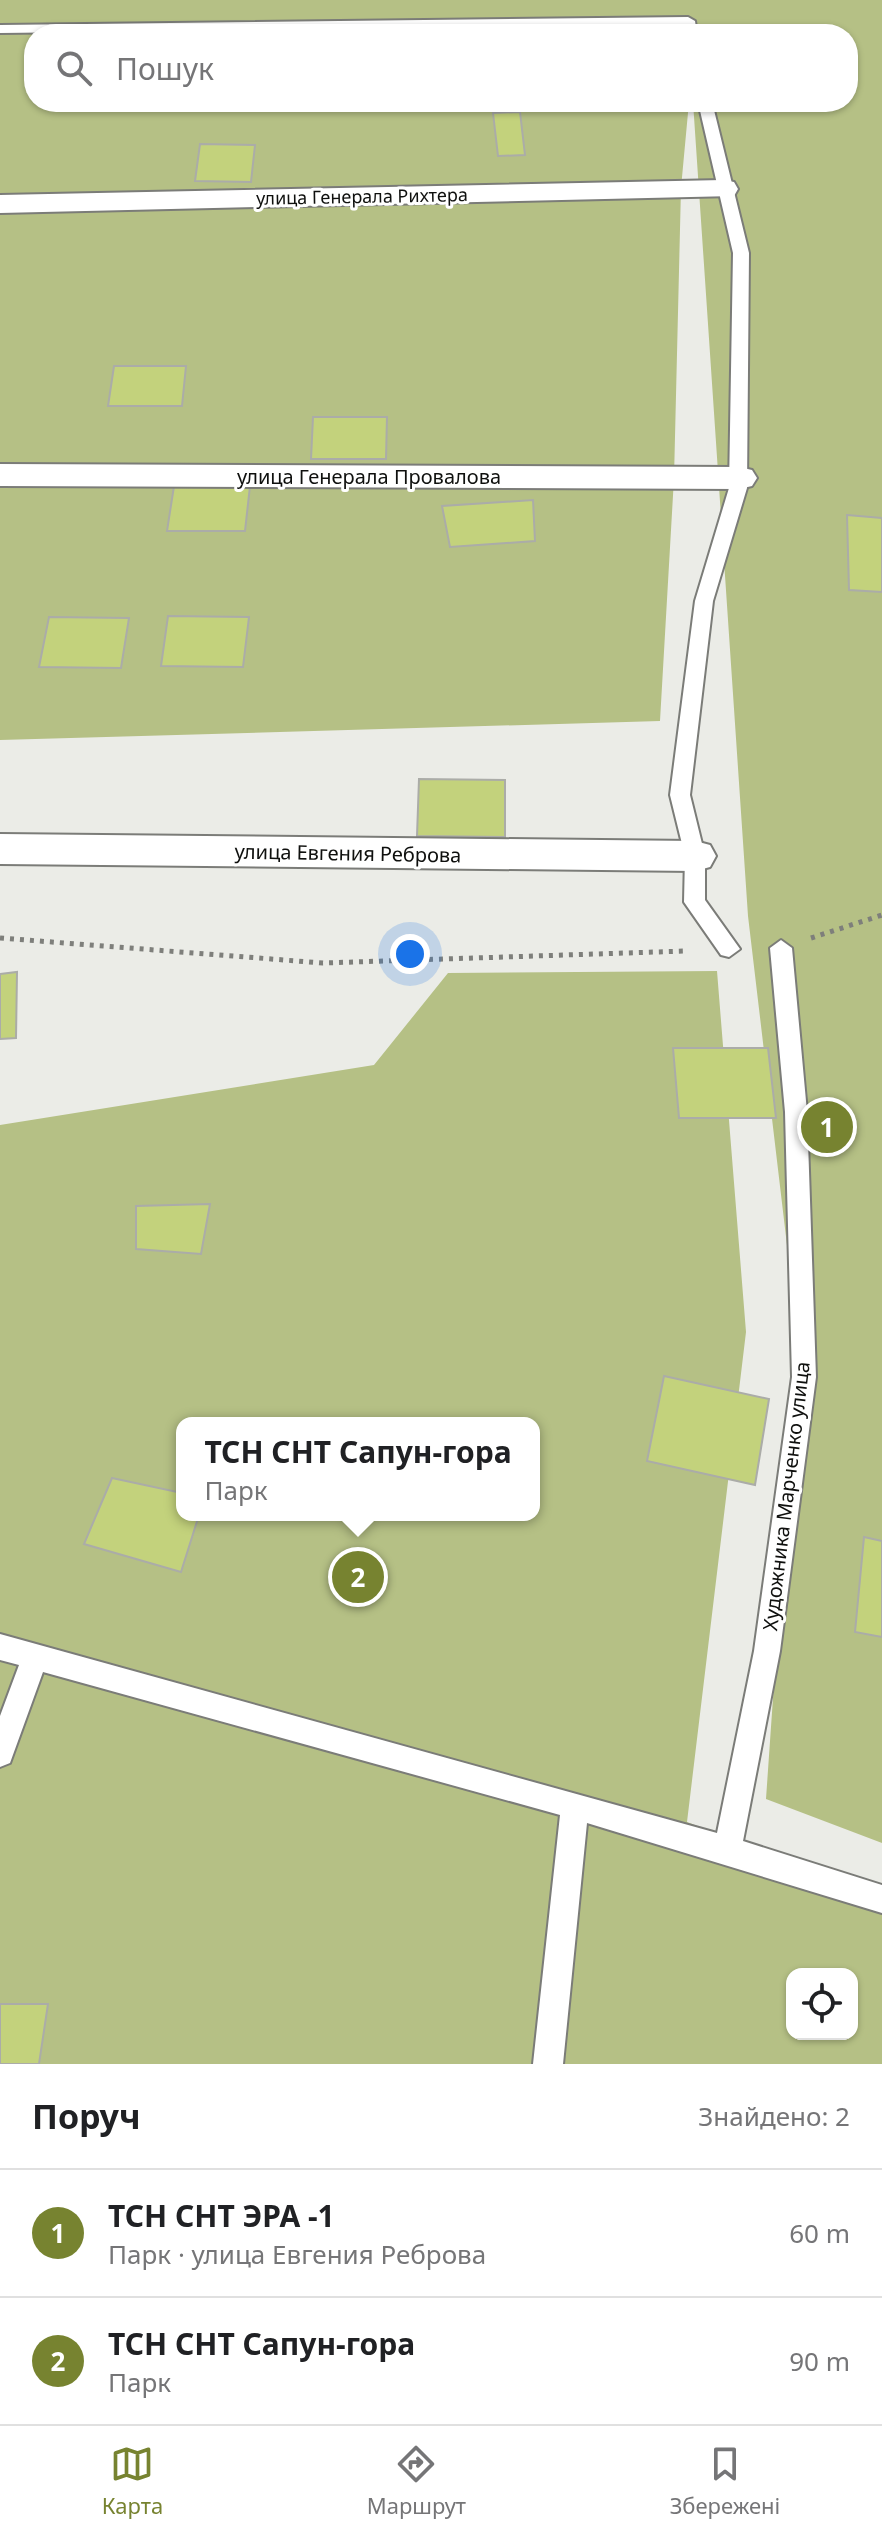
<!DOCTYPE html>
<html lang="uk">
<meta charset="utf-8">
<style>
body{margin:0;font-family:"Noto Sans",sans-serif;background:#f6f6f6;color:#202124}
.controls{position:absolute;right:24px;bottom:24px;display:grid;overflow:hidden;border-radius:16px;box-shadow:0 2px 6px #0004}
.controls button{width:72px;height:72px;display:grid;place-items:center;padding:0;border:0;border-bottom:2px solid #e0e0e0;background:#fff;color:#202124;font:40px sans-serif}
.you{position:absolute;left:410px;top:954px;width:28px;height:28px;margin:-20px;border:6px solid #fff;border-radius:50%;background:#1a73e8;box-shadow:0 0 0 12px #1a73e833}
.badge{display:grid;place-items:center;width:52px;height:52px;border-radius:50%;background:#778330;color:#fff;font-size:26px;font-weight:700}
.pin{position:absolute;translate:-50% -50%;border:4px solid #fff;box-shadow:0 2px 8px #0006}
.popup{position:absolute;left:176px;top:1417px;width:364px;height:104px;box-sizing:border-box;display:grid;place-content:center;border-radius:16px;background:#fff;filter:drop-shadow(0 2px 6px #0005);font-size:26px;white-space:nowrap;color:#757577}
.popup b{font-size:30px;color:#202124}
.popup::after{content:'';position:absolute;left:50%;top:100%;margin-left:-16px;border:16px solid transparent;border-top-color:#fff}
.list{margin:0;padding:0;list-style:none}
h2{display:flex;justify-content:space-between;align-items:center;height:104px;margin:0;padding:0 32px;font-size:34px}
h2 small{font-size:26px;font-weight:400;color:#757577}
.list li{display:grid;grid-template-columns:52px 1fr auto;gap:24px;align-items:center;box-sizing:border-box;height:128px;padding:0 32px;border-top:2px solid #e0e0e0}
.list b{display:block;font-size:30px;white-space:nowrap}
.list p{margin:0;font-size:26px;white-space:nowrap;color:#757577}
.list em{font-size:26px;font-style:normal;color:#757577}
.icon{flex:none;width:44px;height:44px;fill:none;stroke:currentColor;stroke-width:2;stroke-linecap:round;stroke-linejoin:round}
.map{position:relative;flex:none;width:882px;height:2064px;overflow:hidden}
.search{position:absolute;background:#fff;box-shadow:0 2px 6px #0004;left:24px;right:24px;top:24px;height:88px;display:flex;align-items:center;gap:20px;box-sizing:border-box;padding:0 28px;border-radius:32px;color:#757577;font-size:30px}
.sheet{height:360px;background:#fff}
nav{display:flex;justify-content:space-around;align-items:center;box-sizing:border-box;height:112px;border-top:2px solid #e0e0e0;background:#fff;font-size:22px;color:#757577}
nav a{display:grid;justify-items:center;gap:4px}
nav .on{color:#778330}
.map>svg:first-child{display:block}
.green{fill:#b5c085;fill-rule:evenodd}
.building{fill:#c3d27c;stroke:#abaca8;stroke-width:2}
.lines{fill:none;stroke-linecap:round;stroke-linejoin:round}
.lane-casing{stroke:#7b7c78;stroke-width:4}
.street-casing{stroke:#7b7c78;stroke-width:4}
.path{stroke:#7e7f7b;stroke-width:5;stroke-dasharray:4 6;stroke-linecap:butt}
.lane{fill:#fff;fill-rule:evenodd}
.street{fill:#fff;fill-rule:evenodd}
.labels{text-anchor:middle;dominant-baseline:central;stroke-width:6;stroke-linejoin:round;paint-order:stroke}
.far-street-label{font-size:18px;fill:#0f100e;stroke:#fff}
.street-label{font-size:20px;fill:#0f100e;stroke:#fff}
</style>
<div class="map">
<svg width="882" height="2064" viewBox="0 0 882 2064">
<rect width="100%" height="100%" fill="#ebece7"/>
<path class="green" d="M0,0H882V1843L766,1799L798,1338L748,916L693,102H848V34H34V102H689L681,188L674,478L660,721L0,740Z
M717,971L746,1332L687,1822L882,1897V2064H0V1125L374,1065L448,973ZM182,1423H534V1515H182ZM792,1974H852V2034H792Z"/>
<path class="building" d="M520,112L525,155L498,156L493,113Z
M200,144L255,145L251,182L195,181Z
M114,366H186L182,406H108Z
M313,417H387L386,459H311Z
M174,486H250L245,531H167Z
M533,500L535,541L450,547L442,506Z
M847,515L882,518V592L849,590Z
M168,616L249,617L243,667L161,666Z
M49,617L129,618L121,668L39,667Z
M419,779L505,780V837L417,836Z
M17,972L16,1038L0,1039V974Z
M673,1048H768L776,1118H679Z
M210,1204L201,1254L136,1249V1206Z
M664,1376L769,1399L755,1485L647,1461Z
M112,1478L182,1493V1515H199L181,1572L84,1544Z
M864,1537L882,1541V1637L855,1632Z
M0,2004H48L39,2064H0Z"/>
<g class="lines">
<g class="lane-casing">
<path id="lane" d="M688,17L695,21L697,34H683L682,25L0,33V25Z
M698,102H712L749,253L747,488L713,601L690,795L705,856V900L740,949L729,957L721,955L684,902L685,856L670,795L695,601L729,488L733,253Z
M781,940L792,948L807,1112L816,1377L780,1651L743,1841L882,1885V1913L587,1823L563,2064H533L560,1815L43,1672L10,1763L0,1767V1716L19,1665L0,1660V1634L717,1833L754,1651L792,1377L785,1112L770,948Z"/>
</g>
<g class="street-casing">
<path id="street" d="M723,180L734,182L738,189L734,196L0,213V195Z
M0,464L739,467L752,470L757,478L752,486L739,489L0,486Z
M0,834L695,841L710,845L716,856L710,867L695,871L0,864Z"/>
</g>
<path class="path" d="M0,938L323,963L686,951
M811,938L882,915"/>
<use href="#lane" class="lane"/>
<use href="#street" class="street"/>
</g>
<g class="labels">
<g class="far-street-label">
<text transform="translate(362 196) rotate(-1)">улица Генерала Рихтера</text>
</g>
<g class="street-label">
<text x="369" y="476">улица Генерала Провалова</text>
<text transform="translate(348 853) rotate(1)">улица Евгения Реброва</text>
<text transform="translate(786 1496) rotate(-83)">Художника Марченко улица</text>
</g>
</g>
</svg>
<div class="controls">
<button><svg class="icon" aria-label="locate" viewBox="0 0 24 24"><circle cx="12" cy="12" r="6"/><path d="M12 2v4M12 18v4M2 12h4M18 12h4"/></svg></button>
</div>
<div class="you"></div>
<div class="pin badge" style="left:827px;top:1127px">1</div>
<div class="pin badge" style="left:358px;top:1577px">2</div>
<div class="popup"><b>ТСН СНТ Сапун-гора</b>Парк</div>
<div class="search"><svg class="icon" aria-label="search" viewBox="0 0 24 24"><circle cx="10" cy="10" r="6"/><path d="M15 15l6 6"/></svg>Пошук</div>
</div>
<section class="sheet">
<h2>Поруч<small>Знайдено: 2</small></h2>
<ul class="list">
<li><span class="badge">1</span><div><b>ТСН СНТ ЭРА -1</b><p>Парк · улица Евгения Реброва</p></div><em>60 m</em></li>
<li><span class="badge">2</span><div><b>ТСН СНТ Сапун-гора</b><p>Парк</p></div><em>90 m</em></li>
</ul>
</section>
<nav>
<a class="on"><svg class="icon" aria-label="map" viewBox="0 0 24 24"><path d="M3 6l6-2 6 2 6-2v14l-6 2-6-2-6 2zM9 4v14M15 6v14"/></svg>Карта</a>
<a><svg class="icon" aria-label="directions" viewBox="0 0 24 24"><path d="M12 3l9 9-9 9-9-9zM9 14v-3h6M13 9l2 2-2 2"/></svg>Маршрут</a>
<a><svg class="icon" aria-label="saved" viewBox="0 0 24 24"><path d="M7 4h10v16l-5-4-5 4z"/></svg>Збережені</a>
</nav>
